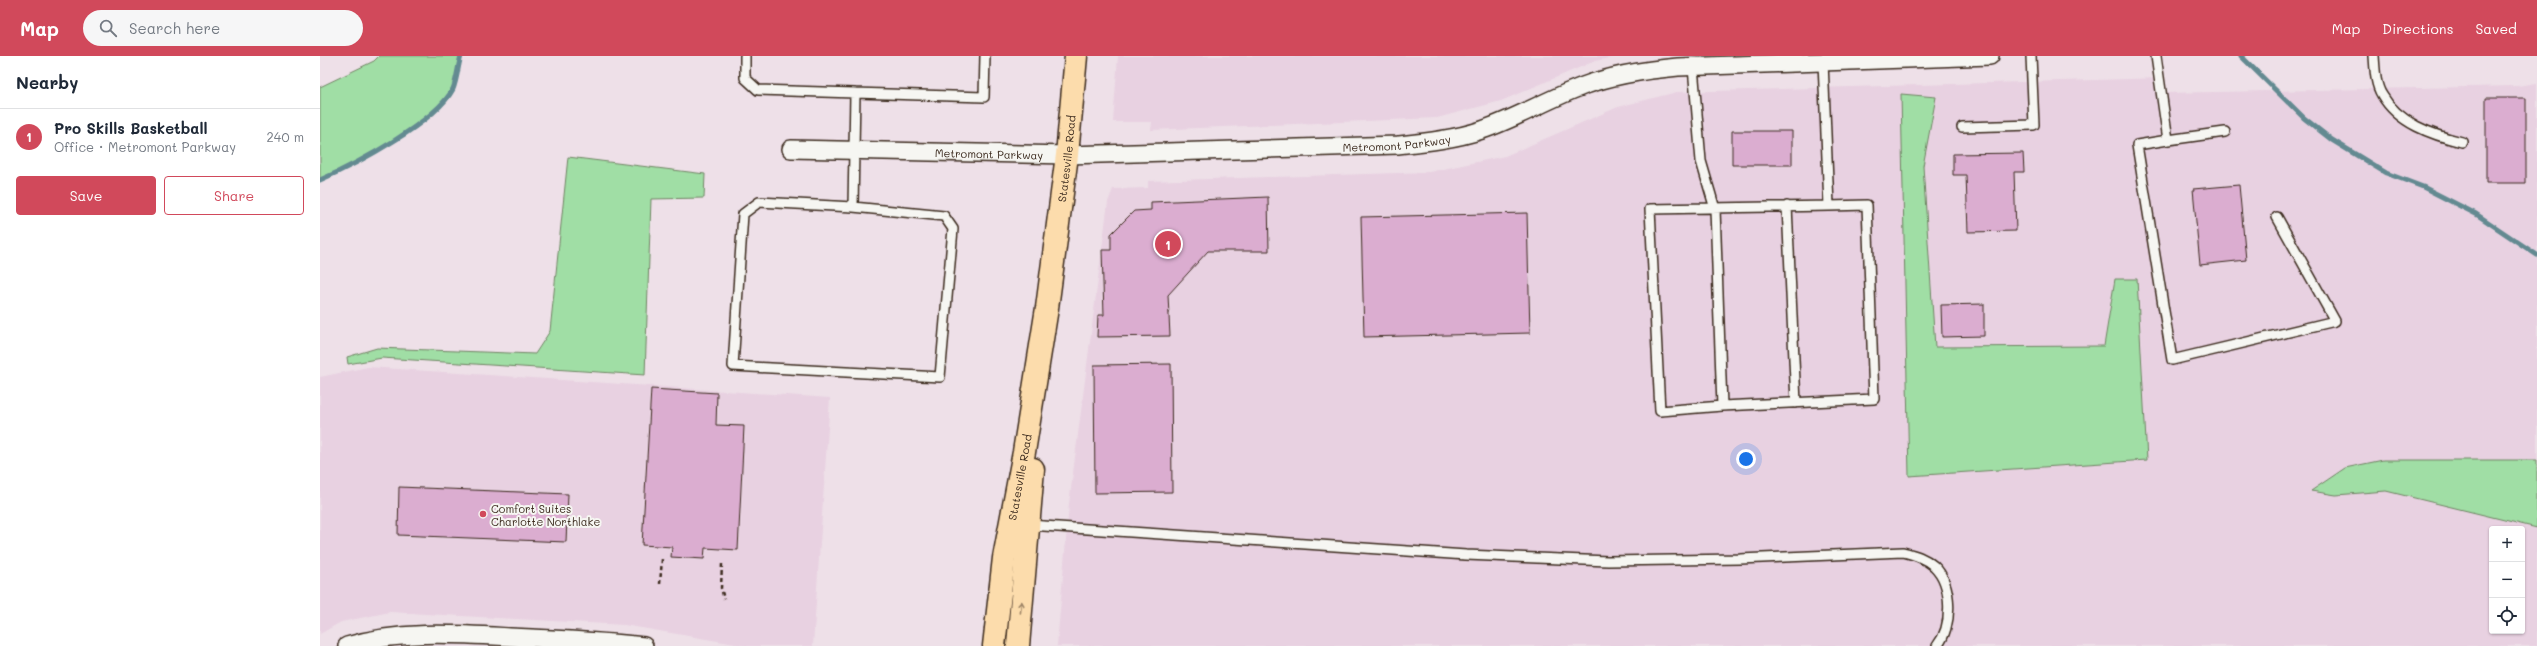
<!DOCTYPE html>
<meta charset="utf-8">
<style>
body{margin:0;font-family:Mali,sans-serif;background:#f6f6f7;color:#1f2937}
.controls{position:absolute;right:12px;bottom:12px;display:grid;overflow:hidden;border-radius:4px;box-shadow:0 1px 3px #0004}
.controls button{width:36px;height:36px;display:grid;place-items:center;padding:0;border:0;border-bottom:1px solid #e0e1e3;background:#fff;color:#1f2937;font:20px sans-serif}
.you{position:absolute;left:1426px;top:403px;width:14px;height:14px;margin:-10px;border:3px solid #fff;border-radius:50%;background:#1a73e8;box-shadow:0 0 0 6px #1a73e833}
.badge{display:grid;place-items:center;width:26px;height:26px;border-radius:50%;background:#d1495b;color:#fff;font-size:13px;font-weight:700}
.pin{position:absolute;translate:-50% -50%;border:2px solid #fff;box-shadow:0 1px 4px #0006}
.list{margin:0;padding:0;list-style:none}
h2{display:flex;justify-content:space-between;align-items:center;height:52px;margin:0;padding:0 16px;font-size:17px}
h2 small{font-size:13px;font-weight:400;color:#747a83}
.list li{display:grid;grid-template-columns:26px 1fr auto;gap:12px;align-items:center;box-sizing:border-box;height:56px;padding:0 16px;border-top:1px solid #e0e1e3}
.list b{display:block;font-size:15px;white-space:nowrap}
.list p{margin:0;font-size:13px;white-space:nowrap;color:#747a83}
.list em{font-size:13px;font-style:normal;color:#747a83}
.actions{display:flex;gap:8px;padding:12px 16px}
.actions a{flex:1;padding:9px 0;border:1px solid #d1495b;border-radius:4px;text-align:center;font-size:14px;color:#d1495b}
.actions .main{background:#d1495b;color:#fff}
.icon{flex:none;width:22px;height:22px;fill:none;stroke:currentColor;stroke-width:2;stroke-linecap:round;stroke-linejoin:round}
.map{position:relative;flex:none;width:2217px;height:590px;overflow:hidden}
header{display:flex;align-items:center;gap:24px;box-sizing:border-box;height:56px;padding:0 20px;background:#d1495b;color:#fff}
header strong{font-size:19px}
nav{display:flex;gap:22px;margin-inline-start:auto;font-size:14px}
.search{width:280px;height:36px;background:#f6f6f7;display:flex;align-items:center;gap:10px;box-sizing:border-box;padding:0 14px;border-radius:22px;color:#747a83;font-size:15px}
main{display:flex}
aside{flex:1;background:#fff}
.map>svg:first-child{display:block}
.built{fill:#e8d1e1;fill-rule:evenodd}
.green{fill:#a0dea5;stroke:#6e8462}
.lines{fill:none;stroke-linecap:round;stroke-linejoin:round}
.stream{stroke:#648a91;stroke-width:5}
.building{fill:#dbadd0;stroke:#3b2a1e}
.lane-casing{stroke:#3b2a1e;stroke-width:12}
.street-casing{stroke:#3b2a1e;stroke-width:20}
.primary-casing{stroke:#3b2a1e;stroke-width:25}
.path{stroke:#3b2a1e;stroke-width:2.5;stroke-dasharray:4 3;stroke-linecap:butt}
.lane{stroke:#f6f6f2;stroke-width:9}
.street{stroke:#f6f6f2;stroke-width:17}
.primary{stroke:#fcdcac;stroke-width:22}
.oneway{stroke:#9c8365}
.poi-dot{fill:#d1495b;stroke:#f6f6f2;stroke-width:1.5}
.labels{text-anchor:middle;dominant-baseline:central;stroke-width:4;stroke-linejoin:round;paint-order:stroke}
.street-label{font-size:11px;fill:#3b2a1e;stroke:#f6f6f2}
.poi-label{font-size:11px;fill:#3b2a1e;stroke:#f6f6f2;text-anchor:start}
</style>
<header>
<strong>Map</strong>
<div class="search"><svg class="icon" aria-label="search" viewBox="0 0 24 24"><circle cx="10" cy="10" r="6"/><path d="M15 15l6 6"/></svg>Search here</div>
<nav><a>Map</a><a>Directions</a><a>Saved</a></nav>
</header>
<main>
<aside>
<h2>Nearby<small></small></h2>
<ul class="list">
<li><span class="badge">1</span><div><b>Pro Skills Basketball</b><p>Office · Metromont Parkway</p></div><em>240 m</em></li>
</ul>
<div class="actions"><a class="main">Save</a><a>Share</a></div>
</aside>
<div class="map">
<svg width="2217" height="590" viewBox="0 0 2217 590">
<rect width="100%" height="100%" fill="#eee0e8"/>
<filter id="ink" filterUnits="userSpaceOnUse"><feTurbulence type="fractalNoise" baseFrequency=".025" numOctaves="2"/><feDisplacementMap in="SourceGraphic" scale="8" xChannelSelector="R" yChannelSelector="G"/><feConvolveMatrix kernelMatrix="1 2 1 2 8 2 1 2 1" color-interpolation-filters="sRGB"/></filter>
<g filter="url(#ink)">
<path class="built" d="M798,0H1300L1275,5L1181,45L1117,62L831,74L832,66H793Z
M1842,22V37L2197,30L2217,27V590H737L749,448L788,146L793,133L828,132V125L1109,116L1185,100L1298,51L1357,36ZM2172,473H2202V575H2172Z
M48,311L510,342L493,590H427L304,569L70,556L21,566L0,578V321Z"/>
<path class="green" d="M59,0H141C138,10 137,23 133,33C116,66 35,109 0,124V31L54,5Z
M1581,38L1616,41L1603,110L1615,291L1784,290L1795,223H1817L1827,404L1589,420Z
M248,101L385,118L384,142L331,143L325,319L62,302L28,308L27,301L57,292L215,298L230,275Z
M2063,404H2217V472L2066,435L2016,439L1991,435L2025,412Z"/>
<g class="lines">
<path class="stream" d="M1921,0L1984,62L2012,84L2066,117L2103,131L2156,158L2217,199
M0,124C35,109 116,66 133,33C137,23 138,10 141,0"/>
</g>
<path class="building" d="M2166,42H2206V127H2166Z
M1412,75H1472V109H1412Z
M1703,97L1704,116H1694L1696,175L1648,176L1646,119H1633V98Z
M1919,129L1926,204L1880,209L1873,133Z
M948,141L949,195H888L848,239L850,280L777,281L778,259H784L782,194H791V178L814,155L831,154V146Z
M1207,157L1210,277L1044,281L1041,161Z
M1664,248V280L1622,281L1621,249Z
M851,308L852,436L775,437L774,309Z
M331,333L397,337L396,369L424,370L418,494L385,492L384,503L351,501L352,491L322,489Z
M79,431L248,438L246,486L78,479Z"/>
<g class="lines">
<g class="lane-casing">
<path id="lane" d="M425,0V22L438,34L664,41L665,0
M1836,0L1848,84L1817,89L1852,304L2015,265L1957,161
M2054,0C2055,13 2055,28 2062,39C2078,67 2112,79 2142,86
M1373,11L1381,105L1395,153L1402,350L1554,343L1547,149L1509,150L1503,6
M1642,71L1714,69L1711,0
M1848,84L1905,76
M1467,150L1476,347
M533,151L624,160L633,173L620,321L413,310L423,158L439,146L533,151L535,37
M1402,350L1340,355L1330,153L1509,150
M709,469L1146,499L1288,505L1420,503L1583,496C1595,499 1605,502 1614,510C1633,528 1633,571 1617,590"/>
</g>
<g class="street-casing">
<g id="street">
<path id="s1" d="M471,93L747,99L1078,89C1106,86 1135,83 1162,74C1197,62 1228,43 1263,30C1293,19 1325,14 1358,11L1670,0"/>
<path d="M27,590C80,574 136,578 190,581C235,583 279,585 324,590"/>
</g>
</g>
<g class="primary-casing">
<g id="primary">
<path id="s2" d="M674,590L684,502L704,396L727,252L747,99L756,0"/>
<path d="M698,590L713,413"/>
</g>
</g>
<path class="path" d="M402,508L401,532L404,543
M340,528L342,503"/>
<use href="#lane" class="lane"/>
<use href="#street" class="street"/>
<use href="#primary" class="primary"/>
</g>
<defs><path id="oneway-shaft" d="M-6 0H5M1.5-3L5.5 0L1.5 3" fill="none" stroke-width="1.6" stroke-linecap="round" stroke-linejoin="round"/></defs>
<use class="oneway" href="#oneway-shaft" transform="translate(701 551) rotate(-84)"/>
</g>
<circle class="poi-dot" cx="163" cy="458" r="4"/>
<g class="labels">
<g class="street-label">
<text stroke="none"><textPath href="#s1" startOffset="606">Metromont Parkway</textPath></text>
<text stroke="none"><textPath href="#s1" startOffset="198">Metromont Parkway</textPath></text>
<text stroke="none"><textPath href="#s2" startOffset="493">Statesville Road</textPath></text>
<text stroke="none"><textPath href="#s2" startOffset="171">Statesville Road</textPath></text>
</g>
<g class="poi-label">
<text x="171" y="452">Comfort Suites<tspan x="171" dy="13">Charlotte Northlake</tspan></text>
</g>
</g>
</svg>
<div class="controls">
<button>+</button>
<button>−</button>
<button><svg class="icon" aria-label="locate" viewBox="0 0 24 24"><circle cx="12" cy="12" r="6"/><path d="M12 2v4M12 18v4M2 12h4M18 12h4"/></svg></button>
</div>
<div class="you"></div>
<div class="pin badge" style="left:848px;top:188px">1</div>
</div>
</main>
